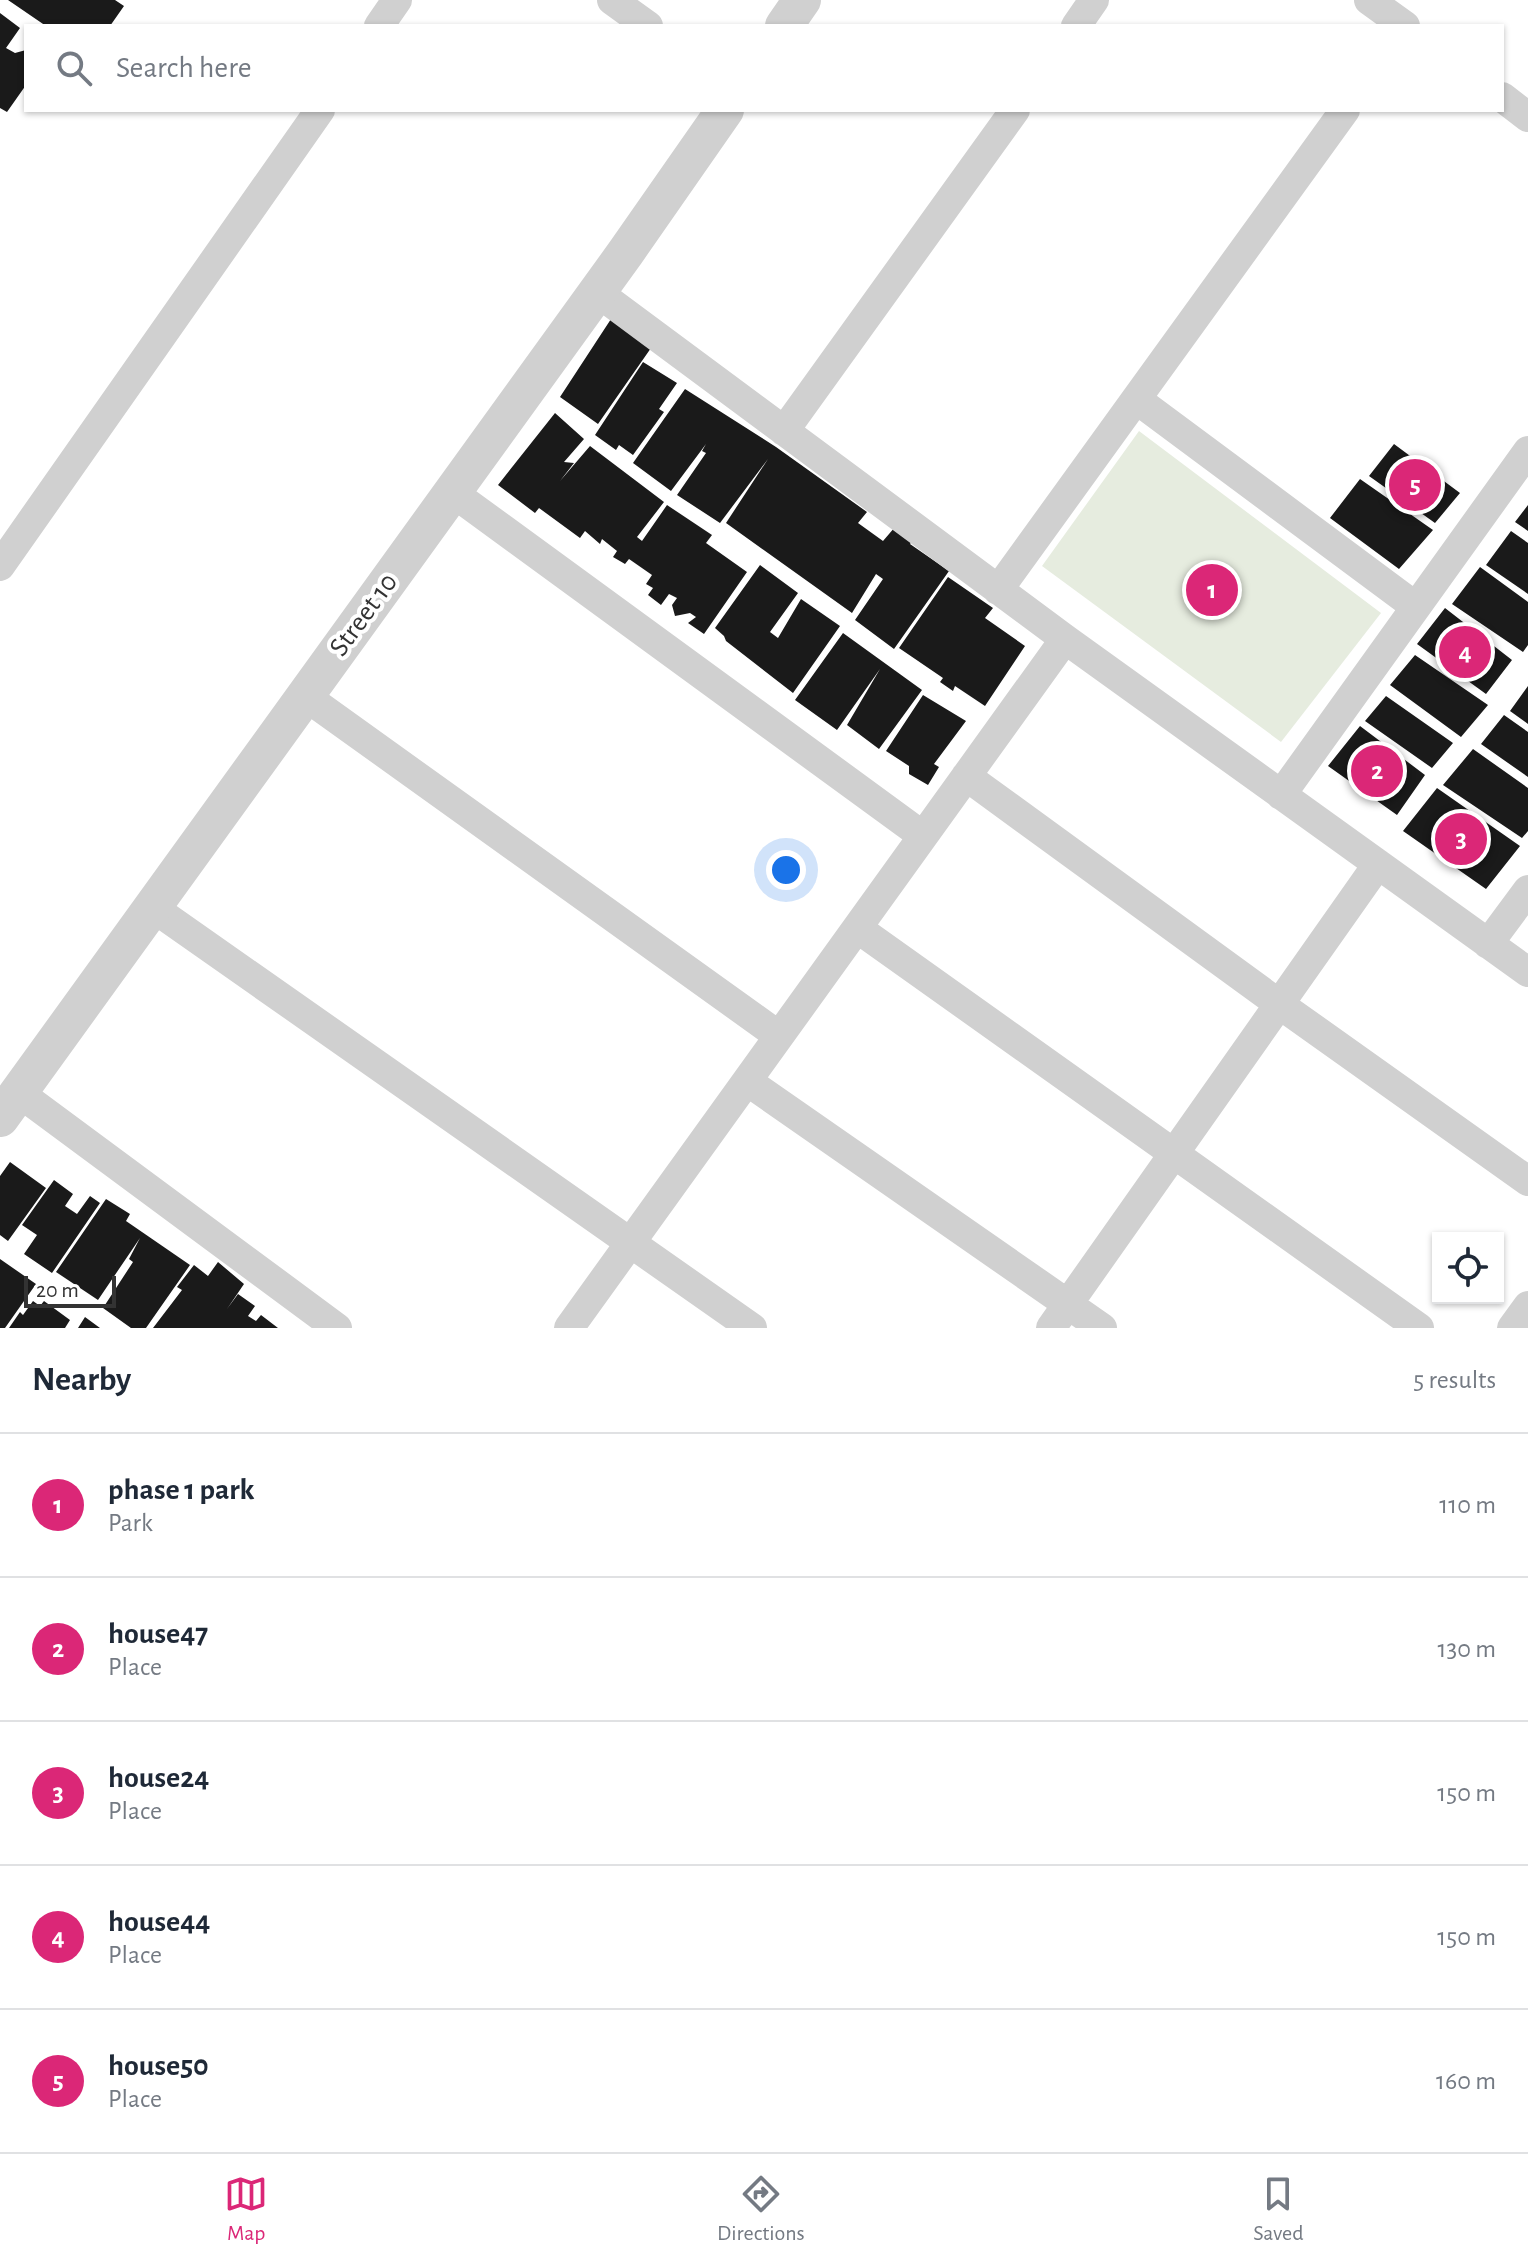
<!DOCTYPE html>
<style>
body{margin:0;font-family:"Alegreya Sans",sans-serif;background:#f6f6f7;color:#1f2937}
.controls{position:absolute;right:24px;bottom:24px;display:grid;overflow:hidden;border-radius:0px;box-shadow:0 2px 6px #0004}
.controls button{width:72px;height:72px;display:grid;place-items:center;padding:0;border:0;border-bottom:2px solid #e0e1e3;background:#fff;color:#1f2937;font:40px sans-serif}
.scale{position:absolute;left:24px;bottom:20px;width:92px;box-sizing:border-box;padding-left:8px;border:4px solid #333;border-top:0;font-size:22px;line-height:28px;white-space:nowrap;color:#333;-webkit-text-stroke:6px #fff;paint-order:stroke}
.you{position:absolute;left:786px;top:870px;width:28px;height:28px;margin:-20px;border:6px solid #fff;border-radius:50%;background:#1a73e8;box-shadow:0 0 0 12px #1a73e833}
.badge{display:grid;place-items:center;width:52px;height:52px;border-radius:50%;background:#db2777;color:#fff;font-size:26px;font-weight:700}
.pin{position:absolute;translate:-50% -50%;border:4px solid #fff;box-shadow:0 2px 8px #0006}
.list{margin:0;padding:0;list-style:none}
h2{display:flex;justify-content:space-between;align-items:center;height:104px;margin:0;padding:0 32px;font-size:34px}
h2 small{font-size:26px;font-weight:400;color:#747a83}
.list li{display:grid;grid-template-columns:52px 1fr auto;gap:24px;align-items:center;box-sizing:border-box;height:144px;padding:0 32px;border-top:2px solid #e0e1e3}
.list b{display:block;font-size:30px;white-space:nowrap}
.list p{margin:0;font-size:26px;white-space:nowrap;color:#747a83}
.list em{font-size:26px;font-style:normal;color:#747a83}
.icon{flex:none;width:44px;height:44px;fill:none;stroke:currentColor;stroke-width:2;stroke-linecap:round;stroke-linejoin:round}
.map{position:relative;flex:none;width:1528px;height:1328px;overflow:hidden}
.search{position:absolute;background:#fff;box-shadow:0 2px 6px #0004;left:24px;right:24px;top:24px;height:88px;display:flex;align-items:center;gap:20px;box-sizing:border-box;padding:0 28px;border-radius:0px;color:#747a83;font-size:30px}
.sheet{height:824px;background:#fff}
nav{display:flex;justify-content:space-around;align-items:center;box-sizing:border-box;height:112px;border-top:2px solid #e0e1e3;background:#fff;font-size:22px;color:#747a83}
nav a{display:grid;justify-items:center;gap:4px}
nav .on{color:#db2777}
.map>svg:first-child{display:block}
.green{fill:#e6ecdf}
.building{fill:#1a1a1a}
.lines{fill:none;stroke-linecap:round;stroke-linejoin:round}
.minor{stroke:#d0d0d0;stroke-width:30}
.tertiary{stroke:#d0d0d0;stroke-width:38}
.labels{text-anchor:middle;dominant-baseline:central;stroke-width:8;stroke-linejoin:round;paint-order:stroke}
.street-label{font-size:28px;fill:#333;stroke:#fff}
</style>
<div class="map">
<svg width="1528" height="1328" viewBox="0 0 1528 1328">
<rect width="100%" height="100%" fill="#fff"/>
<path class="green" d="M1139,431L1381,613L1281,742L1042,566Z"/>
<path class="building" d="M8,0H115L124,6L110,26H46Z
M0,13L20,28L6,48L15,53L26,50V85L7,112L0,108Z
M611,319L651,348L598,424L560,397Z
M643,362L677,383L659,409L664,412L633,455L619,445L616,450L595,435Z
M685,389L776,447L867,512L858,523L883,541L895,527L913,540L910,544L949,571L894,649L855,620L883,579L876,574L852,613L726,523L768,459L720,523L677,495L706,453L702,451L706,444L671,491L633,463Z
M555,413L584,439L564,462L574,463L560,481L590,446L664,502L637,537L642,541L667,505L712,535L706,543L747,572L704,634L688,623L696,617L690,613L675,616L672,605L677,598L669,594L661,605L648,595L653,588L646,584L652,575L629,559L625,564L613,557L617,551L602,539L600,544L585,531L580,538L539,508L535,513L498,485Z
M1394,444L1460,493L1435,523L1369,476Z
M1360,479L1433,530L1399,569L1330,518Z
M1528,505V531L1515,522Z
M1511,531L1528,543V594L1486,565Z
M760,565L798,593L770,632L778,638L801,599L840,626L793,693L726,641L724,636L715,628Z
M1480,567L1528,602V645L1523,652L1452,604Z
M948,577L993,608L985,618L1025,646L985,706L955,686L953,691L940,682L943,678L899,648Z
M1445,608L1512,660L1486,694L1417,644Z
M843,633L922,690L879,749L847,725L880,669L837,730L795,700Z
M1415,655L1488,705L1461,737L1390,685Z
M1528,686V724L1510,711Z
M923,695L966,721L934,764L939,767L928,785L909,774V766L886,751Z
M1386,696L1453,743L1432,768L1365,721Z
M1504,715L1528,732V777L1481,744Z
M1360,726L1425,775L1397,815L1328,766Z
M1473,749L1528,788V831L1522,838L1443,785Z
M1437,788L1520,846L1486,889L1403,831Z
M10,1162L46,1188L8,1241L0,1235V1176Z
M54,1180L73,1194L65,1206L77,1214L90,1196L100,1203L52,1273L24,1254L37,1235L22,1225Z
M106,1199L130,1214L126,1221L190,1265L146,1328H131L103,1308L133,1262L129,1259L140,1238L98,1300L56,1272Z
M0,1259L36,1284L5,1328H0Z
M218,1262L244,1284L227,1309L238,1294L255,1306L248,1316L256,1321L261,1315L278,1328H153L182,1290L177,1287L194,1265L208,1276Z
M33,1301L40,1306L44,1301L70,1320L65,1328H9L20,1312L23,1315Z
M85,1317L100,1328H78Z"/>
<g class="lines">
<path class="minor" d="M612,0L648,26
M1369,0L1405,26
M379,26L397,0
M1076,26L1094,0
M1502,97L1528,117
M597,292L1065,639L1528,972
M1136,399L1416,607
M784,431L1015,110
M452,492L923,836
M0,566L320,110
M998,590L1345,110
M305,696L779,1036
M966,776L1279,1004L1528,1181
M1281,795L1528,451
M152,907L752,1328
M857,928L1419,1328
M1488,944L1528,890
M747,1081L1102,1328
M18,1092L337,1328
M569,1328L1065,639
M1051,1328L1378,864
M1512,1328L1528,1306"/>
<path class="tertiary" d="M784,26L802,0
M0,1118L626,252L725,110"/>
</g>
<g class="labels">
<g class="street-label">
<text transform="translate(364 615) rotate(-54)">Street 10</text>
</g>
</g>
</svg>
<div class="controls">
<button><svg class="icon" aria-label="locate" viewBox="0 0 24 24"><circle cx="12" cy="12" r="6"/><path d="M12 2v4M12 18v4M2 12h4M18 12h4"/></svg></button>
</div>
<div class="scale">20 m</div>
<div class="you"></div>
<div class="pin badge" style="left:1212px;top:590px">1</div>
<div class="pin badge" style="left:1377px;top:771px">2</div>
<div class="pin badge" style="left:1461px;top:839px">3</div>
<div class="pin badge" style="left:1465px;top:652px">4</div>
<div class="pin badge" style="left:1415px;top:485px">5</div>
<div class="search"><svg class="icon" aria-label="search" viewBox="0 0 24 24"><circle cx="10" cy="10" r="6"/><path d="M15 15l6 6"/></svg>Search here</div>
</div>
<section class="sheet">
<h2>Nearby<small>5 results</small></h2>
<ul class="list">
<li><span class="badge">1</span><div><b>phase 1 park</b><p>Park</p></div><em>110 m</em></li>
<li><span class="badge">2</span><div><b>house47</b><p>Place</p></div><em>130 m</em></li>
<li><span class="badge">3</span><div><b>house24</b><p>Place</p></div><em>150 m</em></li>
<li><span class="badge">4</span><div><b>house44</b><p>Place</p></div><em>150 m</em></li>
<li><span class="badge">5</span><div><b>house50</b><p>Place</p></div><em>160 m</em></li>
</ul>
</section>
<nav>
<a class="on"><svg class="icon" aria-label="map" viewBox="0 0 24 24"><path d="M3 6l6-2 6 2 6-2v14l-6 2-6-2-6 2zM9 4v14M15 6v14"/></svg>Map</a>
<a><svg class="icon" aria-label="directions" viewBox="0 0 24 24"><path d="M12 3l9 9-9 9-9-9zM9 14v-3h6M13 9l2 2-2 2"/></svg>Directions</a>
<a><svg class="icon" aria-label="saved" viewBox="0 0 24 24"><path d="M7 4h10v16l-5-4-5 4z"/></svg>Saved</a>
</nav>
